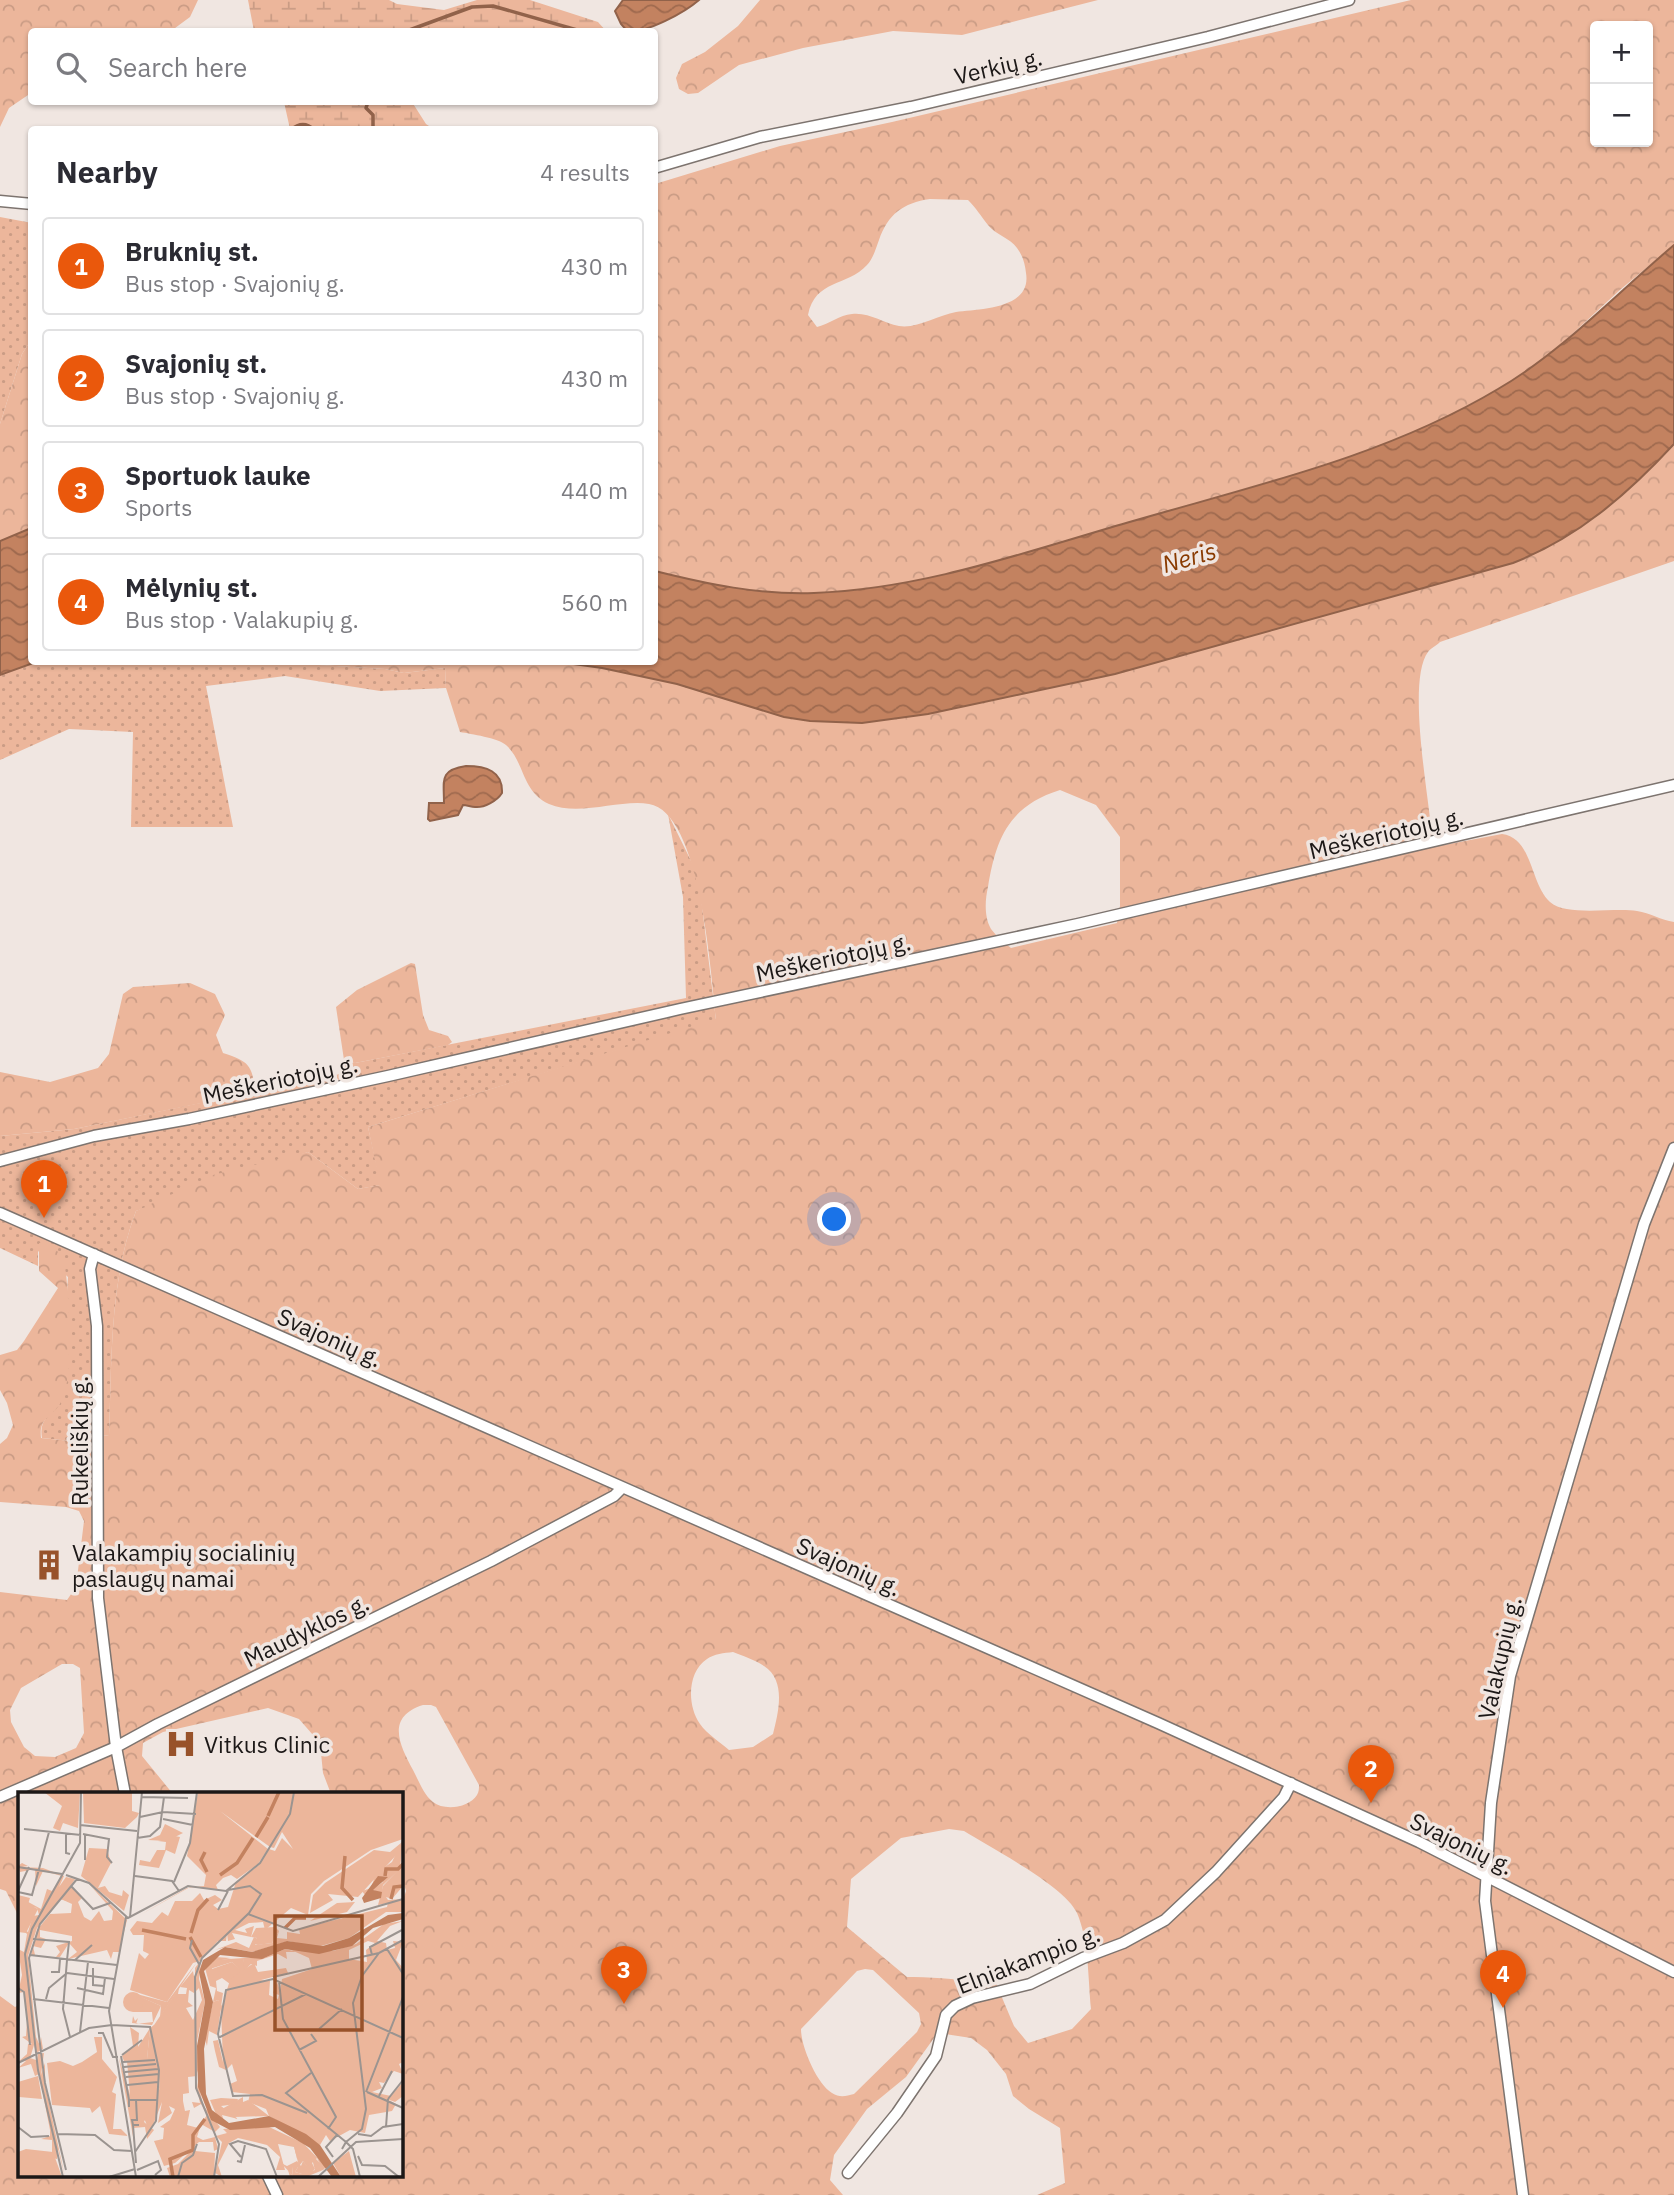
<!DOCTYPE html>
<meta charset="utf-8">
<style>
body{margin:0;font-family:"IBM Plex Sans",sans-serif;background:#f2f2f3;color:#2b2b33}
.controls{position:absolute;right:21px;top:21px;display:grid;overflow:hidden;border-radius:7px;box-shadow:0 2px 5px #0004}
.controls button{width:63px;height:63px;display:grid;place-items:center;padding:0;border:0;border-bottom:2px solid #e1e1e2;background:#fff;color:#2b2b33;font:35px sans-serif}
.you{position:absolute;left:835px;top:1220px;width:24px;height:24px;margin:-18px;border:5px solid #fff;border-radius:50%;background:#1a73e8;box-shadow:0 0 0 10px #1a73e833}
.badge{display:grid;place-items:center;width:46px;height:46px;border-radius:50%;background:#ea580c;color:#fff;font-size:23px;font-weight:700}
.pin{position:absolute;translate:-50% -58px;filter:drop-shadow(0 2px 4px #0008)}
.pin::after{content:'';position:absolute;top:37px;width:24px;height:21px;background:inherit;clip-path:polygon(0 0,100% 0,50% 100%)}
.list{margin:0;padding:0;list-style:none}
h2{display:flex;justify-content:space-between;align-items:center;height:91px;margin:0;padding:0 28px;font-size:30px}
h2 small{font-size:23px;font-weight:400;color:#7c7c81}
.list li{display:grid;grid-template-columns:46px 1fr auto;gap:21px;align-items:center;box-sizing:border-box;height:98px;margin:0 14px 14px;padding:0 14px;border:2px solid #e1e1e2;border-radius:7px}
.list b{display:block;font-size:26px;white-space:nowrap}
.list p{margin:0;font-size:23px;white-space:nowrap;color:#7c7c81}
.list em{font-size:23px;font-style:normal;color:#7c7c81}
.icon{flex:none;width:38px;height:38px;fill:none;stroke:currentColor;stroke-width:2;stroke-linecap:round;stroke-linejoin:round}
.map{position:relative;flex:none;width:1674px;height:2195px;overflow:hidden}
.search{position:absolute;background:#fff;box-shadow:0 2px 5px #0004;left:28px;top:28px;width:630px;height:77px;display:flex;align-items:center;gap:18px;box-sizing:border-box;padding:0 24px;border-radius:7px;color:#7c7c81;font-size:26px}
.panel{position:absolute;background:#fff;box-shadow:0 2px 5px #0004;left:28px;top:126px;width:630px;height:539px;border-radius:7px}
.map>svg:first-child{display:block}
.grass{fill:url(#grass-dots)}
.forest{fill:url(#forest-crowns);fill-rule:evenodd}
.wetland{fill:url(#wetland-marsh)}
.water{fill:url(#water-waves);stroke:#91624a;stroke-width:2}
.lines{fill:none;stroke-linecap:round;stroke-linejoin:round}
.stream{stroke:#91624a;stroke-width:3.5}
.minor-casing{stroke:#7d746f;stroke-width:13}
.minor{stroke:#fff;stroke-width:10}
.labels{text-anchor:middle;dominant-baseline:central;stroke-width:7;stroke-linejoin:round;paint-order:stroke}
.street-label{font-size:23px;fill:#1c1817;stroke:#f0e6e1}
.poi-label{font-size:23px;fill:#1c1817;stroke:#f0e6e1;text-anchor:start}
.water-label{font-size:24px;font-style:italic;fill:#893a00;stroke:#f0e6e1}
.inset-river{fill:none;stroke:#c38260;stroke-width:3.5}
.inset-road{fill:none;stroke:#9b9490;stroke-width:2}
.view{fill:#98522a;fill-opacity:0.15;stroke:#98522a;stroke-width:3.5}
.inset-edge{fill:none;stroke:#1c1817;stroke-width:3.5}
</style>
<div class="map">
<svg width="1674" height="2195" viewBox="0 0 1674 2195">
<defs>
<pattern id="grass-dots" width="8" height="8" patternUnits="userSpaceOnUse" patternTransform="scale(1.75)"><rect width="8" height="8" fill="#ecb69b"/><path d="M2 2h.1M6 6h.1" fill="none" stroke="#ca9c85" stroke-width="1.8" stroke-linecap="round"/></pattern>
<pattern id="forest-crowns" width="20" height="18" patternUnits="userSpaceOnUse" patternTransform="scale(1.75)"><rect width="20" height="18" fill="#ecb69b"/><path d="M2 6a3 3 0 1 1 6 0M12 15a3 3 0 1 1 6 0" fill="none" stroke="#ca9c85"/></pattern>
<pattern id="wetland-marsh" width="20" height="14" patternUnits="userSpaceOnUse" patternTransform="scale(1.75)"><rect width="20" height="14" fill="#ecb69b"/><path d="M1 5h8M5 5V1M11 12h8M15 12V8" fill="none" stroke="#ca9c85"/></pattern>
<pattern id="water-waves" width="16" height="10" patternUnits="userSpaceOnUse" patternTransform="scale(1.75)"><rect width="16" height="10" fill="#c38260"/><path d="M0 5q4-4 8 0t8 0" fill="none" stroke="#9e694e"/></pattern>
</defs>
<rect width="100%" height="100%" fill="#f0e6e1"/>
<path class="grass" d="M0,217L32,223L31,340L22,354L0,424Z
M36,662H310L319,665L385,669L404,673L445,668L446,688L380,691L285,676L206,686L233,827H131L133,732L69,729L0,760V675Z
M668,814L694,867L700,890L716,1020L368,1127L381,1185L358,1189L308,1152L136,1211C109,1282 112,1361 109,1435L71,1441L42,1438C39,1421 48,1416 59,1405L68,1277L38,1251V1266L0,1248V1136L74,1129L345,1073L348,1062L355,1063L686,998L683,897Z"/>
<path class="forest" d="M0,0H198L190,17L171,31L32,32L31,93L9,108L0,127Z
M760,0H1098L962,35L893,31L803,48L739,65L698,93L688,94L679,89L676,78L682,64L705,52L738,26Z
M1411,0H1674V245L1621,289L1557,348L1530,369L1500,388L1439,421L1357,455L1300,473L965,570C897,586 825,599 754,592C720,588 687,579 655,571V184L780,146L892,122ZM1595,26H1648V142H1595ZM930,199L968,200C976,208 981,216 988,225C996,235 1010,238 1017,248C1023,256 1025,264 1026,273C1032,309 980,309 956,312C938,315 917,329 899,326C883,323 869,312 852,314C839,315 830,324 817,327L808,315C815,279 847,287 867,265C873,259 876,248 879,240C888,214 903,203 930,199Z
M31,340V528L0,541V424L22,354Z
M1674,444V561L1440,642C1437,645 1430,649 1428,652C1407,680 1428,792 1431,828L1444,845L1502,834C1533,838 1530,884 1550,902C1567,917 1615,907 1637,911C1650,913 1661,920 1674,922V2195H1037L1065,2183L1060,2128L1029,2109L1013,2096L1006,2074L987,2050L971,2038L945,2034L934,2038L906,2077L867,2109L834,2155L830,2180L843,2195H0V1996L15,2007L19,2005V2176H401V1906L406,1891L401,1874V1794H331L323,1773L320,1743L299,1719L268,1708L163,1732L143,1743L142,1756L173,1794H19V1917L6,1891L0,1889V1592L67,1600L76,1587L84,1521L79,1511L66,1507L0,1502V1444L7,1438L13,1425L7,1403L0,1390V1355L17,1350L24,1341L58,1288L39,1271V1243C47,1246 58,1249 62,1257C70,1270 71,1371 66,1387C64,1393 62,1402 58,1407C48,1419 39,1420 41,1438L71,1441L109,1435C112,1361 109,1282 136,1211L213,1175L308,1152L358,1189L380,1185L368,1127L716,1019C711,976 701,812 649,804C620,799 579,817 549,804C521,791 525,762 506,745C498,738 471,734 460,732L446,688L445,668L404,673L385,669L318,665L310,662H559L602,668L677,684L784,717L810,721L862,723L928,714L1115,674L1513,563C1578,537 1627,495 1674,444ZM1060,790L1096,805L1120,837V906L1117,923L1011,948C1005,943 996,936 991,929C984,917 985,900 988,887C996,838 1009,806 1060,790ZM733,1652C743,1656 755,1660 764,1666C787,1681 778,1713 773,1734L753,1747L729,1750C720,1742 707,1734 700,1724C687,1706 687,1672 707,1659C714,1654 724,1653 733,1652ZM62,1664H73L80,1668L84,1733L76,1748L55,1757L35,1756L24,1747L11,1722L10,1710L21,1688ZM423,1705H431L436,1707L479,1785C479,1788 479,1792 477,1795C469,1808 444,1811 433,1802C423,1794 419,1781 413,1770C400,1746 385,1717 423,1705ZM949,1829L964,1831C991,1848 1065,1886 1077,1913C1089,1941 1088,1978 1091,2009L1072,2029L1028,2043L1014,2026L995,1981C965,1982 937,1976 907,1977L847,1927L851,1879L901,1838ZM865,1969L873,1970L919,2013L921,2024L917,2032L854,2094C846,2096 840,2098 832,2093C817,2084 801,2047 801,2029L857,1971Z
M411,963L415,964L423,1015L429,1030L448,1036L452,1042L448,1045L355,1063L348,1062L346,1073L336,1007L357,990Z
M190,983L215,994L225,1015L216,1035L223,1053C250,1062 251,1064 256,1092L74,1129L0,1136V1072L50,1082L98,1068L109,1054L123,994L133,987Z"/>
<path class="wetland" d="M248,0H389L397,4L444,10L477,0H530L598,22L606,31L541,32L510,28L473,32L254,31Z
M284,102H412L426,124L433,129H290Z"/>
<path class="water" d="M623,0H699C684,13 648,32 628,32L621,24L615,11Z
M1674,245V444C1627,495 1577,538 1513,563L1115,674L928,714L862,723L810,721L784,717L677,684L602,668L559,662H654L655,571C707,584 759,595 814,593C924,589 1028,551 1133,521C1257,485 1386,456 1498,389C1562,352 1617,293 1674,245Z
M31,528L32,662H36L0,675V541Z
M466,766C486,766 503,771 502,793C497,801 484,808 475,807C471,807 467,805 463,805L458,815L430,821L428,819L429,803H444C444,780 439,770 466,766Z"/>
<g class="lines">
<path class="stream" d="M404,32L472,7L493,6L584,32
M603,32L606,31
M368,102L366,108L373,115V130
M291,130C299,123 306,122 314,130"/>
<g class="minor-casing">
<path id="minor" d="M654,168L760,137L911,107L1208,37L1349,0
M0,201L32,204
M0,1161L94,1136L189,1119L388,1076L680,1009L1078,924L1674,785
M0,1213L1158,1723L1419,1842L1674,1972
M94,1254L90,1269L97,1326L98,1598L116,1747L125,1794
M0,1797L116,1747L158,1724L491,1561L614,1496L622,1488
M848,2173L897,2113L936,2056L946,2015L955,2006L972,1998L1030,1984L1083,1958L1123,1943L1165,1920L1216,1872L1284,1797L1291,1783
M268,2176L277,2195
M1523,2195L1485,1901L1491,1803L1510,1676L1644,1224L1674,1148"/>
</g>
<use href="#minor" class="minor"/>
</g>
<defs>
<g id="building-bare" transform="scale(2.415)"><path d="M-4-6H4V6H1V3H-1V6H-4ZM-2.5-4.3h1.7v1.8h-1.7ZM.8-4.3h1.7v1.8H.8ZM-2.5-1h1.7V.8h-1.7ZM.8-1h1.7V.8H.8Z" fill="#98522a" stroke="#f0e6e1" stroke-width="2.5" paint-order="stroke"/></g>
<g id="hospital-bare" transform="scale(2.415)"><path d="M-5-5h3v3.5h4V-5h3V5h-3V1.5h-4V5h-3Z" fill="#98522a" stroke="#f0e6e1" stroke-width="2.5" paint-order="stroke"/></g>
</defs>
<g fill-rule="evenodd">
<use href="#building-bare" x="49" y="1565"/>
<use href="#hospital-bare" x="181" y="1744"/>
</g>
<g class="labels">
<g class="street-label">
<text transform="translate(998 66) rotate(-13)">Verkių g.</text>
<text transform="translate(1386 833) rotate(-13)">Meškeriotojų g.</text>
<text transform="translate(833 957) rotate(-12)">Meškeriotojų g.</text>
<text transform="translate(280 1079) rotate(-12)">Meškeriotojų g.</text>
<text transform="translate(330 1337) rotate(24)">Svajonių g.</text>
<text transform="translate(79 1441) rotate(-90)">Rukeliškių g.</text>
<text transform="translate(849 1566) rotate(24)">Svajonių g.</text>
<text transform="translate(306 1630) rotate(-26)">Maudyklos g.</text>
<text transform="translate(1499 1658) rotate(-77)">Valakupių g.</text>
<text transform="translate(1462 1843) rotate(26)">Svajonių g.</text>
<text transform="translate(1028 1959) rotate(-21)">Elniakampio g.</text>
</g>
<g class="poi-label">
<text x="72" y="1552">Valakampių socialinių<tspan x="72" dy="26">paslaugų namai</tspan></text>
<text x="204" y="1744">Vitkus Clinic</text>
</g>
<g class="water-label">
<text transform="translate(1189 557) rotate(-16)">Neris</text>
</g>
</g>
<g transform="translate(18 1792)">
<rect width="385" height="385" fill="#f0e6e1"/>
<path d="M157,44L162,45L157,62L148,58L141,76L121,73L122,68L132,70L139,58H147L148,50L140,49ZM4,71L10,74L4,75L25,76L46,84L41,95L48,85L57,87L52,95L64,106L55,99L50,101L52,110L42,107L19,136L10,164L18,245L22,254L23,245L25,257L18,261L16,253L12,266L18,268V263L19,262L20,268V262L26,261L23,283L27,271V293L47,385L40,357L39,367L34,366V348L23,347L32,344V338L21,282L17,284L13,272L0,276L8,269L0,270L9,262L10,252H14L4,245L8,244L9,229L6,200L0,201L4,183L0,157L6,160L9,142L3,136L10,140L15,124L21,123L19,116L4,113L3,106L23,117L29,97L34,99L44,84L25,79L18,94L17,77L2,80L0,74ZM238,136L257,135L261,139L254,151L240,153L236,152L239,146L233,145ZM267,157L280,160H268L269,167L260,162L239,169V174L233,172L212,192L204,186L198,189L199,199L205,201L203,215L200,208L195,210L198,196L192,194L187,176L197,165L213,166L194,170V177L214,170L223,178L226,166H246ZM179,170L142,225L143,214L111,200L149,210ZM136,233L142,296L126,330L136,338L129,347L127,335L115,336L117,356L101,266L112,303L109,269L129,267L132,236ZM225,305V310L230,308L251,324L216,325L204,317ZM256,338L286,355L306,375L305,378L288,385L285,376L284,382L277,380L280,375H274L275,384L263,371L269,374L279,369L283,374L285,369L293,379L297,378L293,363L278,355L279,367L276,354L268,348L207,340Z" fill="#ecb69b"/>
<path d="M26,0H62L60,36L45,31L42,39L35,36L44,14ZM65,0H114V19L121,21L119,25L107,36L66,31ZM180,0H385V47L353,58L306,89L293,102L290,123L273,116L247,138L245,130L231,131L217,138L229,141L227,137L236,134L233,145L214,141L217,147L210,149L209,142L208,149H200L183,167L181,187L187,210L179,249L181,284L179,278V284L170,285L171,301L165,302V309L167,319L172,318L169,333L180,336L189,323L183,312L176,316L174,310L182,311L179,296L180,290L185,313L202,335L197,340L183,332L179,345L185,348L197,345L200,357L196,359L195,350H181L157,371L146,374L136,349L145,347L146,336L142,335L152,328L157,317L151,314L154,321L140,331L144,310L132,341L126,326V308L136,307L142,296L140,276L137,267H131L134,236L161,196L160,202H168L169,196L162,195L175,179L177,190V176L182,169L175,171L149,210L112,198L121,161L127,167L131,162L125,159L126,143H115L112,138L119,129L134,131L144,120L150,124L157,109H174L182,101L186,108L197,103L204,108L195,113L200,117L210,115L218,90L241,73L251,57L257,59L264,46L275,57L264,40L256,56L252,55L202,19L250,57L240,72L219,87L213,83L205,86L198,93L200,98L172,95L122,123L169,96L186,94L188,83L169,64ZM181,196L184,208L175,228L168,216L175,214L170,210L171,198L176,201ZM147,32L165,41L149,49L130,48L142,43ZM383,51L381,60L340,105L310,102L315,108L292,121L295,103L307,91L356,58L372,60ZM71,56L89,57L93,71L80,96L87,94L91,100L104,104L105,98L111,103L106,119L63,84ZM385,73V94L374,107L368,105L370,108L385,107V120H368L331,146L299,155L270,149L234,160L208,155L197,158L218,150L231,156L236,145L240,147L237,153L254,151L261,139L259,146L269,147V140L282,142L281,137L369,115L370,111L360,113L365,94ZM71,92L109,128L101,160H95L93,167L89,158L50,167L59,160L51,151L42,165H38L42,160L38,154L54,149V144L22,138V145L28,147L23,156L15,154L17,163H13L19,138L32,122L53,121L54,112L43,107L53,95L64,106L60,110L66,125L73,129L81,119L86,129L94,128L95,119ZM0,103L12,106L10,112L20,117L8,141L0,140ZM337,110L329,120L292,129L319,111ZM385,129L372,134L359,149L368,151L369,158L377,156L375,149L385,150L378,168L385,176V270L381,272L385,282L376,279L366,291L361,290L364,296L354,300L373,304L385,290V304L377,310L369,307L378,312L374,319L351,323L347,341L332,338L312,349L308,343L302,353L251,324L248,317L230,310L232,302L214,300L212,292L219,289L214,272L208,278L201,275L197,259L195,249L200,248L205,270L203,217L199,243L191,239L189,254L187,247L195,210L200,208L204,214L212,188L223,179L214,170L192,177L195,168L226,166L225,178L236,171L240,180L268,176L270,181L243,188L252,189L251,203L260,207L261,203L255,201L259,190L262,199L264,187L294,177L291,166L271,157L315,159L338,152L366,132ZM350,149L357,151L348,158L349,170L331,167V158ZM121,204L143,214L134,233L114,231L115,224L117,229L120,226L118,232L135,230L134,220H115ZM112,235L121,241L120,255L132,236L129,268L106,269L104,264L115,254ZM76,245H84V267L99,285L94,300L98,302L95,337H103L110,344L91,342L82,314L74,321L72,316L34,313L29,271L42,269L55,274L64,270L79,260ZM20,284L24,307L1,305L0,290ZM203,306L220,307L218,312L203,314L220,327L204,323L206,329L198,322L192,308ZM249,334L285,351L308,375L305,378L299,366L294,371L297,377L288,385H272L270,378L275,384L274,375H280L277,380L284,382L282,376L289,375L285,369L281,374L276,355L260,352L267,378H258L262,365L249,353L220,346L211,351L200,373L204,385L197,381L204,350L198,344L209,341L205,337ZM178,354L177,359L197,361L196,385H152L149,376L160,372ZM8,357L35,360L44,385H0V360ZM331,359L338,385H323L315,371Z" fill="#ecb69b" fill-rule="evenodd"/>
<path d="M385,47L382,77L365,93L364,101L354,98L365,90L361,84L352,99L347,103L344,99L353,96L358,81L374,70Z" fill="#ecb69b"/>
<path d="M105 210a10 10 0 1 1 20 0a10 10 0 1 1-20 0Z" fill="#ecb69b"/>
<path d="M360,84L370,85L355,98L364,100L363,106L346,111L344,106ZM385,121V127L355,136L334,154L301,162L267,157L244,167L202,163L186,179L195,210L186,257L188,302L194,318L211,331L251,324L288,342L302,353L323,385H314L292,356L257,335L212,338L193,328L180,295L179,254L187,210L181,180L185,168L207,155L234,160L269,149L305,154L331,146L370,123Z" fill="#c38260"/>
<path class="inset-river" d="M250,24L261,0M238,45L250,25M187,60L183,68L189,80M327,64L324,96L335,108M202,83L219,71L235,46M367,84L368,77H380L385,72M373,107L376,95L385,94M267,136L277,126H288M124,138L168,147M173,141L180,118L190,107M172,145L183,165M155,385L152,367L175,358V343L187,327"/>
<path class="inset-road" d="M124,5L170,6M145,20L178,22M122,25L145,20M145,27L175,33M62,33L119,39M6,37L63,43M48,42V61L52,62M65,42L91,47L89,65L94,71M119,46L132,44L142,35L146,5M67,68V43M0,75L44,82M48,83L71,91L110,126L170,94L208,99L242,71L272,22L276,0M117,84L154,89L161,99M156,90L172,51L179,0M53,94L75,117L92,111M0,99L11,75M0,100L14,103L31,40M200,118L210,99M230,122L275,139L385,107M108,125L91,219L118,385M112,125L124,0M15,147L51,150L49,168M174,148L172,156L181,172M369,157L385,182M12,163L99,173M354,163L352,155L384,138M49,168L45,217L52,245M57,168L74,153M75,176V193L86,194M33,180H41L42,167M49,181L96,187M255,185L361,161L385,148M261,189L265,227L318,325L310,337M0,196L6,200L12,253M59,196L85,202L87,186M15,207L91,216M28,207L31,196L49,181M94,233L132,235L141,278L138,329L117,360M301,237L324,217M62,240L70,170M80,241H85L95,265H100M200,246L288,202M281,258L298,249L293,242M104,263L124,248M103,264L111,308M105,270L137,268M0,271L71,236L94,233M106,275L138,272M107,280L140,277M293,281L268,301L328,350L344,337L348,317L335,211L344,184L361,161M108,285L141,282M109,293L140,290M348,300L385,205M349,300L385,316M361,304L374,279M370,307L385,288M111,315V308H139M289,321L244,303L215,304L200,242L208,198L255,187L385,246M115,333L114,328H119L118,308M0,335L13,345L31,344M368,335L370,307M40,342L77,343L96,358L114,359M340,342L353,344L365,335L385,332M324,357L328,350L335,357L342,385M340,364L344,373L367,374L381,385M223,365L212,352L220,349L248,357L259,385M315,365L308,355L319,343M219,369L223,370L227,353M118,371L115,333H121M48,378L27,291L11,166L22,132L59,87M119,378L140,369L143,378L137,383M45,385L20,278L7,162L14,137L62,51L63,0M91,385L117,377M160,385L164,371L175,363L179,352M196,385L201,352L178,296L177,185L184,166L231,121L243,102L232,94L210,98M300,385L338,350L385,347"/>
<path class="view" d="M257,124H344V238H257Z"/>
<rect width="385" height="385" class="inset-edge"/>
</g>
</svg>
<div class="controls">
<button>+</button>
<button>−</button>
</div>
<div class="you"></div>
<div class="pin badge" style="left:44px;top:1218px">1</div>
<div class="pin badge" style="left:1371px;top:1803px">2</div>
<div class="pin badge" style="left:624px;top:2004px">3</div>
<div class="pin badge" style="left:1503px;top:2008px">4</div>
<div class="search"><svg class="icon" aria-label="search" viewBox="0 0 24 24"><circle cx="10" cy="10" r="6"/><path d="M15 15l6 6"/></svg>Search here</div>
<section class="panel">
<h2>Nearby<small>4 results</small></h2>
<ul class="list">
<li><span class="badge">1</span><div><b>Bruknių st.</b><p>Bus stop · Svajonių g.</p></div><em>430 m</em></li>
<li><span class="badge">2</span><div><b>Svajonių st.</b><p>Bus stop · Svajonių g.</p></div><em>430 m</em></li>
<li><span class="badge">3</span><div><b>Sportuok lauke</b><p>Sports</p></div><em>440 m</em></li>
<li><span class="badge">4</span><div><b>Mėlynių st.</b><p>Bus stop · Valakupių g.</p></div><em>560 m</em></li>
</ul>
</section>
</div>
